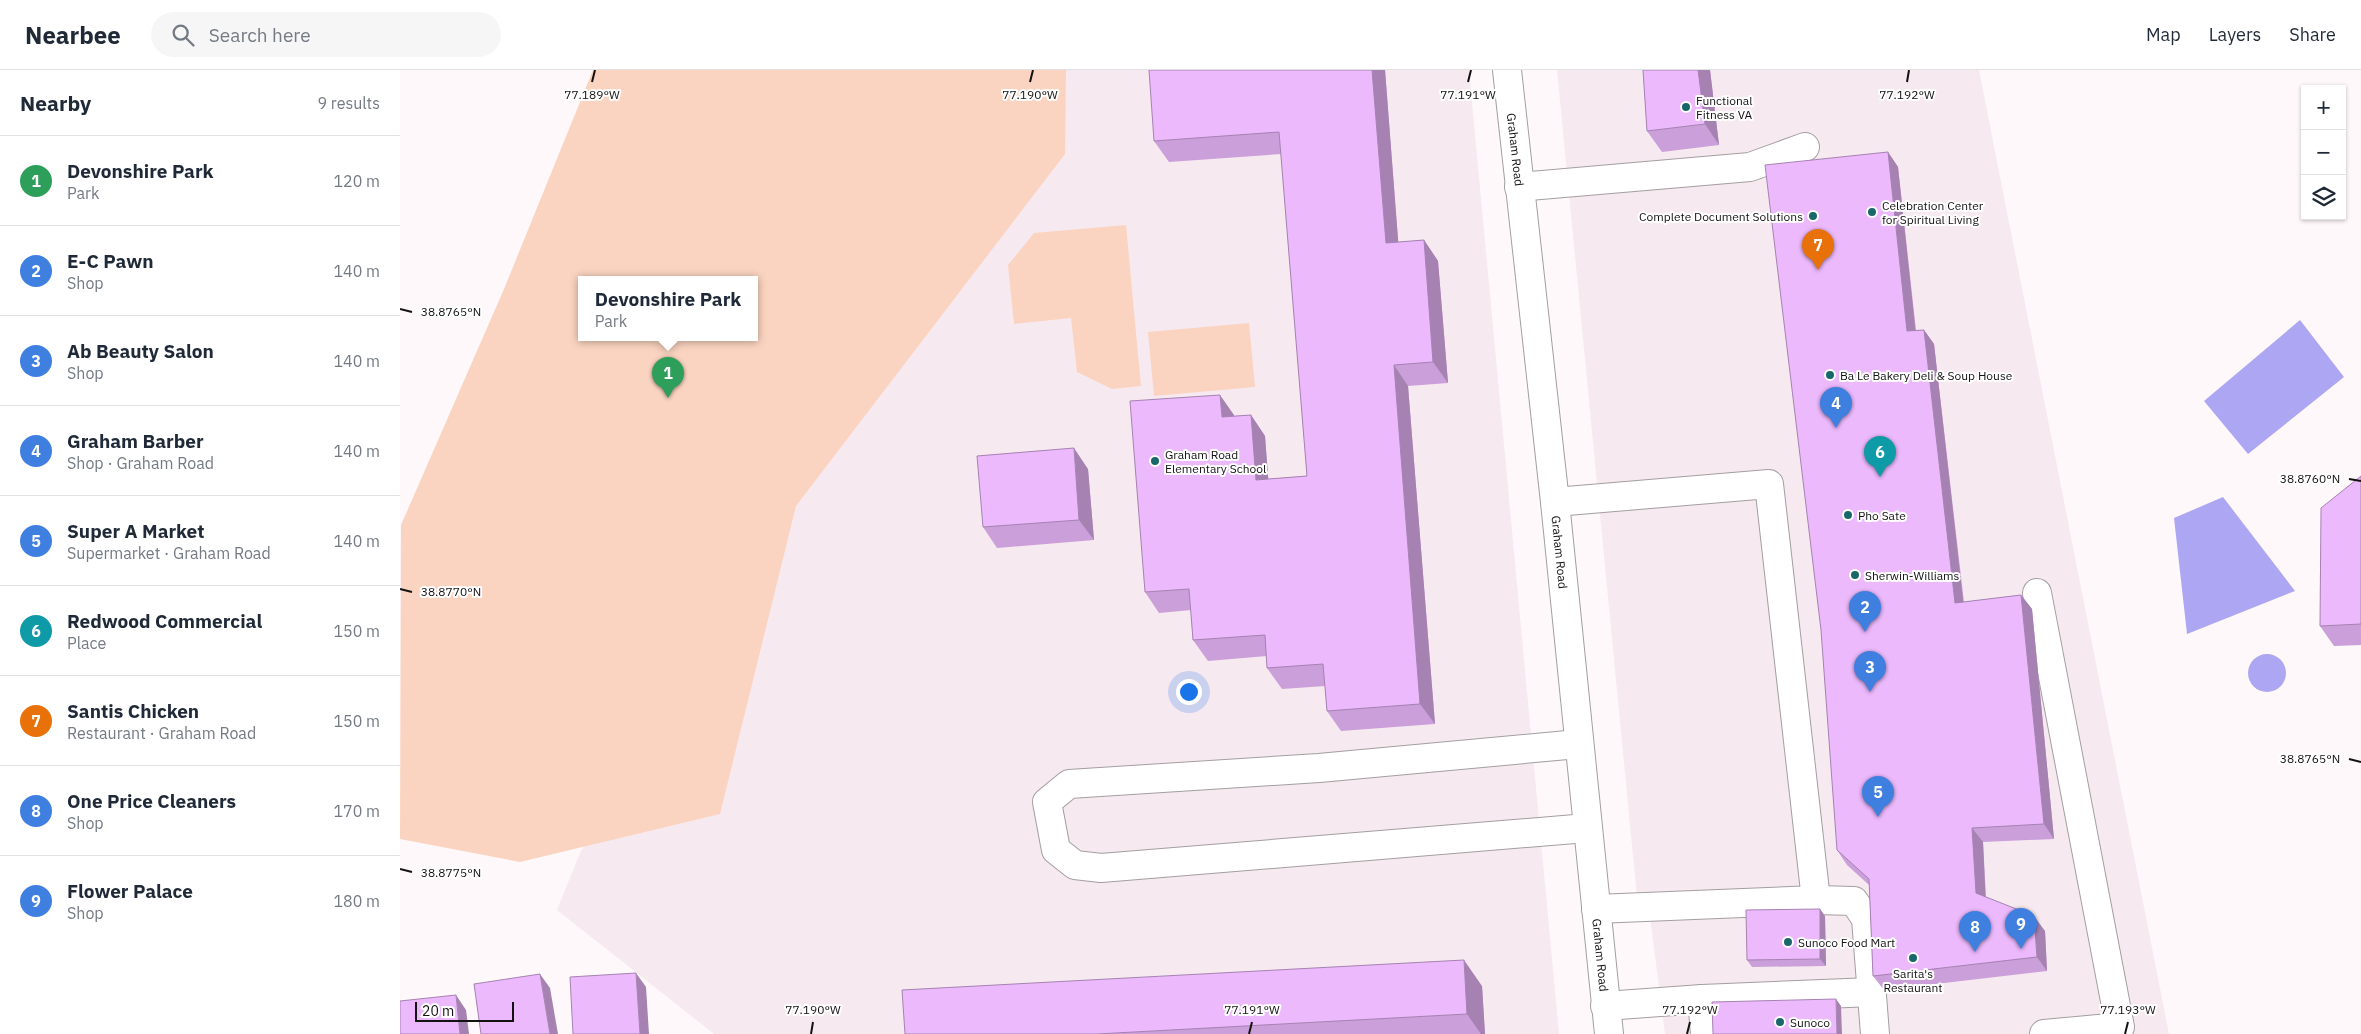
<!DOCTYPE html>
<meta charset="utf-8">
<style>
body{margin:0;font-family:"IBM Plex Sans",sans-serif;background:#f6f6f7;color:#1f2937}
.controls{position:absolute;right:15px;top:15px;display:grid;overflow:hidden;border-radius:0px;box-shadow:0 1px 4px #0004}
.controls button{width:45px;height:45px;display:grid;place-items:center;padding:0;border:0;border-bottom:1px solid #e0e1e3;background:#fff;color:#1f2937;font:25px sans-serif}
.scale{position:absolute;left:15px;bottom:12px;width:99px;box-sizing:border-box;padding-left:5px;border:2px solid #131112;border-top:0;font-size:14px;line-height:18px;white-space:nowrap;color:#131112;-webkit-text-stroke:4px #fff;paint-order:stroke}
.you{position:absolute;left:788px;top:621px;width:18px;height:18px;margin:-12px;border:4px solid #fff;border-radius:50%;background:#1a73e8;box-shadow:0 0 0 8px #1a73e833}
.badge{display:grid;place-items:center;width:32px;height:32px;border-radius:50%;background:#19676a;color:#fff;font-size:16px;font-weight:700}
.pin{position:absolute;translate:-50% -41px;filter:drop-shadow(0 1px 2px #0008)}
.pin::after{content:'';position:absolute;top:26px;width:18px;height:15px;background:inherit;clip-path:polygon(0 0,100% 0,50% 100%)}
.popup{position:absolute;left:178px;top:206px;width:180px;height:65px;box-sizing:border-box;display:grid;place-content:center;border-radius:0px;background:#fff;filter:drop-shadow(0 1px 4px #0005);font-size:16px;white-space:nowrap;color:#747a83}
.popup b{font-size:19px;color:#1f2937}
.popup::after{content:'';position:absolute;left:50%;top:100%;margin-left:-10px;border:10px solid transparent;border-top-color:#fff}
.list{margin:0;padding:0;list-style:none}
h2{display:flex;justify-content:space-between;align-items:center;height:65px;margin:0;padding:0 20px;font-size:21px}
h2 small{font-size:16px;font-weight:400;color:#747a83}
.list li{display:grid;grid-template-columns:32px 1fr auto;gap:15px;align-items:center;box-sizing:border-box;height:90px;padding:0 20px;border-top:1px solid #e0e1e3}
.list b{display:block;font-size:19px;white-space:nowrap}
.list p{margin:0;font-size:16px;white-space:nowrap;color:#747a83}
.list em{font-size:16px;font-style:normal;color:#747a83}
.icon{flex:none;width:28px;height:28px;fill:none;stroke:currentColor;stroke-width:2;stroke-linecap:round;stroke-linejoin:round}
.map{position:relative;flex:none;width:1961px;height:964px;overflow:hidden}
header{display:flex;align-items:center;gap:30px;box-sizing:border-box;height:70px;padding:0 25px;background:#fff;border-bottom:1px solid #e0e1e3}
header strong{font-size:24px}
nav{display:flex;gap:28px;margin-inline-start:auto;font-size:18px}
.search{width:350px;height:45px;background:#f6f6f7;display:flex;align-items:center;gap:12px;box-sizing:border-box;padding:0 18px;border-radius:28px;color:#747a83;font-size:19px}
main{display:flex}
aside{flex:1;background:#fff}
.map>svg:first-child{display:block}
.built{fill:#f7e9f0}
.green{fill:#fbd4c1;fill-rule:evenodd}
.water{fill:#ada6f2}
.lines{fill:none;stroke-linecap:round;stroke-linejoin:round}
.minor-casing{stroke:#a39ea0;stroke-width:30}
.minor{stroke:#fff;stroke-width:28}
.wall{fill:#cb9fda}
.shaded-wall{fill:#a582b1}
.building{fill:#ecb9fd;stroke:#a582b1}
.ticks{fill:none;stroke:#131112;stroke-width:2}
.poi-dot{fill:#19676a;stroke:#fff;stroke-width:2}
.labels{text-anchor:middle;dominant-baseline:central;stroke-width:4;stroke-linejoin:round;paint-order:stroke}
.poi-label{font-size:12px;fill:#131112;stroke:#fff;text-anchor:start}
.street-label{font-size:12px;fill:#131112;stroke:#fff}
.ticks-label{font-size:12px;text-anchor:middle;fill:#131112;stroke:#fff;stroke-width:4;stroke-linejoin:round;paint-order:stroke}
</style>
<header>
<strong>Nearbee</strong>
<div class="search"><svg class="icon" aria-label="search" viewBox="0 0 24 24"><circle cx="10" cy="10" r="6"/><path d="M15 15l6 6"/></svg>Search here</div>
<nav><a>Map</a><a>Layers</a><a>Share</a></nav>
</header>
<main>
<aside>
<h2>Nearby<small>9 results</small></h2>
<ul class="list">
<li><span class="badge" style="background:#2e9e5b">1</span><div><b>Devonshire Park</b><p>Park</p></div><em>120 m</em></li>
<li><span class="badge" style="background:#3f7fe0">2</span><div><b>E-C Pawn</b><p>Shop</p></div><em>140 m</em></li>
<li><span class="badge" style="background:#3f7fe0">3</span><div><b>Ab Beauty Salon</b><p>Shop</p></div><em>140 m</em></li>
<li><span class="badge" style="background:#3f7fe0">4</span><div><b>Graham Barber</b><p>Shop · Graham Road</p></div><em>140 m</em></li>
<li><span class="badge" style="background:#3f7fe0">5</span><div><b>Super A Market</b><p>Supermarket · Graham Road</p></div><em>140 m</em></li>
<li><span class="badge" style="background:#0f9aa8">6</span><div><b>Redwood Commercial</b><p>Place</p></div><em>150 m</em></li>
<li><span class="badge" style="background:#e8710a">7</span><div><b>Santis Chicken</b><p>Restaurant · Graham Road</p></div><em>150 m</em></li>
<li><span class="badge" style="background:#3f7fe0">8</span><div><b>One Price Cleaners</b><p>Shop</p></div><em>170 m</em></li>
<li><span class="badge" style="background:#3f7fe0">9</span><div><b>Flower Palace</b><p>Shop</p></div><em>180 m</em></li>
</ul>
</aside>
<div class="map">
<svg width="1961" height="964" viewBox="0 0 1961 964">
<rect width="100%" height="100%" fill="#fef8fb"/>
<path class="built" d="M629,0H1069L1159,964H314L157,840L180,783Z
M1157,0H1579L1769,964H1265L1250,847L1239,848Z"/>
<path class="green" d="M193,0H666L665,84L396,436L320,744L120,792L0,769L1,455L104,219ZM354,209V267H182V209Z
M726,155L741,316L712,319L677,302L671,248L614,254L608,195L634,163Z
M849,253L855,317L754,326L748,262Z"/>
<path class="water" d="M1900,250L1944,307L1848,384L1804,331Z
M1823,427L1895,521L1787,564L1774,448Z
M1848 603a19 19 0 1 1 38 0a19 19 0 1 1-38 0Z"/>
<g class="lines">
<g class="minor-casing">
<g id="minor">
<path id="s1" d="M1107,0L1155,432L1209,964"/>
<path d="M1119,117L1350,97L1405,77"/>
<path d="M1155,432L1369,414L1416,830L1196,839"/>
<path d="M1637,523L1720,957L1644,964"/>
<path d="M1178,674L919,698L669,714L647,732L656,780L675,795L701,798L1187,758"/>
<path d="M1416,830L1454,831L1466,849L1475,964"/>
<path d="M1302,929L1472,922"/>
<path d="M1205,936L1302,929L1305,964"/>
</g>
</g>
<use href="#minor" class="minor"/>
</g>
<path class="wall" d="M985,0L998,172L1024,170L1038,191L1048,313L1008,316L1035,654L941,661L927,641L925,616L882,619L867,598V586L808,591L793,570L791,540L759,543L745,522L834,345V346L851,345L865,366L868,409L907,406L881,84L769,92L754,71Z
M1243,0H1310L1319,75L1262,82L1247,61Z
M1488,82L1498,97L1516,260H1524L1534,274L1564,532L1621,525L1632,539L1654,769L1583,772L1586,827L1645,861L1647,901L1484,920L1473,906L1469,815L1447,795L1437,780Z
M688,399L694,470L597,478L583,457Z
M1961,406V575L1934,576L1920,556Z
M1425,846L1426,896L1352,897L1347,890Z
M1082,916L1085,964H505Z"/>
<path class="shaded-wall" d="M972,0H985L1000,194L986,173Z
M1298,0H1310L1319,75L1305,54Z
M1488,82L1498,97L1517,275L1507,261Z
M1024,170L1038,191L1048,313L1033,292Z
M1524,260L1534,274L1565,547L1555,533Z
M994,295L1008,316L1035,654L1020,634Z
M820,325L834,345L836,368L822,347Z
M851,345L865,366L870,431L856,410Z
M674,378L688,399L694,470L679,450Z
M1621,525L1632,539L1654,769L1644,754Z
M1572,758L1583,772L1586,838L1576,823Z
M1420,839L1425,846L1426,896L1420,889Z
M1634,846L1645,861L1647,901L1637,887Z
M1064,890L1082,916L1085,964H1081L1067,944Z
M236,903L246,917L249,964H240Z
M140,904L150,918L158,964H150Z
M56,925L66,940L69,964H60Z
M1436,929L1441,936L1442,964H1437Z"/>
<path class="building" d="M749,0H972L986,173L1024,170L1033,292L994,295L1020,634L927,641L923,594L867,598L865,565L793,570L789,519L745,522L730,331L820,325L822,347L851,345L856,410L907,406L879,62L754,71Z
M1243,0H1298L1305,54L1247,61Z
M1488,82L1507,261L1524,260L1555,533L1621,525L1644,754L1572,758L1576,823L1634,846L1637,887L1473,906L1469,809L1437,780L1421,560L1365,95Z
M674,378L679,450L583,457L577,386Z
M1961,406V554L1920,556L1921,438Z
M1420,839V889L1347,890L1346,840Z
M1064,890L1067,944L697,964H505L502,920Z
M236,903L240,964H173L170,907Z
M140,904L150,964H81L74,914Z
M56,925L60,964H0V931Z
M1436,929L1437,964H1313L1312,932Z"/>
<path class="ticks" d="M192,12L195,0M630,12L633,0M1068,12L1071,0M1507,12L1509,0M0,239L12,242M1949,409L1961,411M0,519L12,522M1949,689L1961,692M0,799L12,802M411,964L413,952M849,964L852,952M1287,964L1290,952M1725,964L1728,952"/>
<g class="poi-dot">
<circle cx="1286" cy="37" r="5"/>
<circle cx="1472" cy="142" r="5"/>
<circle cx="1413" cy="146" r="5"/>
<circle cx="1430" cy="305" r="5"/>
<circle cx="755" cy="391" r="5"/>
<circle cx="1448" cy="445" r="5"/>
<circle cx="1455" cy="505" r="5"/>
<circle cx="1388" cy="872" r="5"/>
<circle cx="1513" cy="888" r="5"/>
<circle cx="1380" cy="952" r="5"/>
</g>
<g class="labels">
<g class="poi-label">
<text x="1296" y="30">Functional<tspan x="1296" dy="14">Fitness VA</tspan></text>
<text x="1482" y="135">Celebration Center<tspan x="1482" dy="14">for Spiritual Living</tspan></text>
<text x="1403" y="146" text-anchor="end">Complete Document Solutions</text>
<text x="1440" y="305">Ba Le Bakery Deli &amp; Soup House</text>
<text x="765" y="384">Graham Road<tspan x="765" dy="14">Elementary School</tspan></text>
<text x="1458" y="445">Pho Sate</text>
<text x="1465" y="505">Sherwin-Williams</text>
<text x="1398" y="872">Sunoco Food Mart</text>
<text x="1513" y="903" text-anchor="middle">Sarita's<tspan x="1513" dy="14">Restaurant</tspan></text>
<text x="1390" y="952">Sunoco</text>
</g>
<g class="street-label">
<text stroke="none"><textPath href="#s1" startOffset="80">Graham Road</textPath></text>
<text stroke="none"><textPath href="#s1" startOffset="485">Graham Road</textPath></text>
<text stroke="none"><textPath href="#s1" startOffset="890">Graham Road</textPath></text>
</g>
</g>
<g class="ticks-label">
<text x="192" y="29">77.189°W</text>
<text x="630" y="29">77.190°W</text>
<text x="1068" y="29">77.191°W</text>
<text x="1507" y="29">77.192°W</text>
<text x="51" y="246">38.8765°N</text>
<text x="1910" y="413">38.8760°N</text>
<text x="51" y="526">38.8770°N</text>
<text x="1910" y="693">38.8765°N</text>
<text x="51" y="807">38.8775°N</text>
<text x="413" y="944">77.190°W</text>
<text x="852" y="944">77.191°W</text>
<text x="1290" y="944">77.192°W</text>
<text x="1728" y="944">77.193°W</text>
</g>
</svg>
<div class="controls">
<button>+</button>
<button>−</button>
<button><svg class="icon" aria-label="layers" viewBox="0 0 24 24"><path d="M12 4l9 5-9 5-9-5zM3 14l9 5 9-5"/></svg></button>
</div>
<div class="scale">20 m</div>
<div class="you"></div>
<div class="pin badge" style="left:268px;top:328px;background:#2e9e5b">1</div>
<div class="popup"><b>Devonshire Park</b>Park</div>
<div class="pin badge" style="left:1465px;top:562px;background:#3f7fe0">2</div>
<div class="pin badge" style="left:1470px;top:622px;background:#3f7fe0">3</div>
<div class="pin badge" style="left:1436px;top:358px;background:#3f7fe0">4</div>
<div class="pin badge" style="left:1478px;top:747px;background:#3f7fe0">5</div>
<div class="pin badge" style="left:1480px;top:407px;background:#0f9aa8">6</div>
<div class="pin badge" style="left:1418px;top:200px;background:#e8710a">7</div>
<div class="pin badge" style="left:1575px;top:882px;background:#3f7fe0">8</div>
<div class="pin badge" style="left:1621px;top:879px;background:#3f7fe0">9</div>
</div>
</main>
